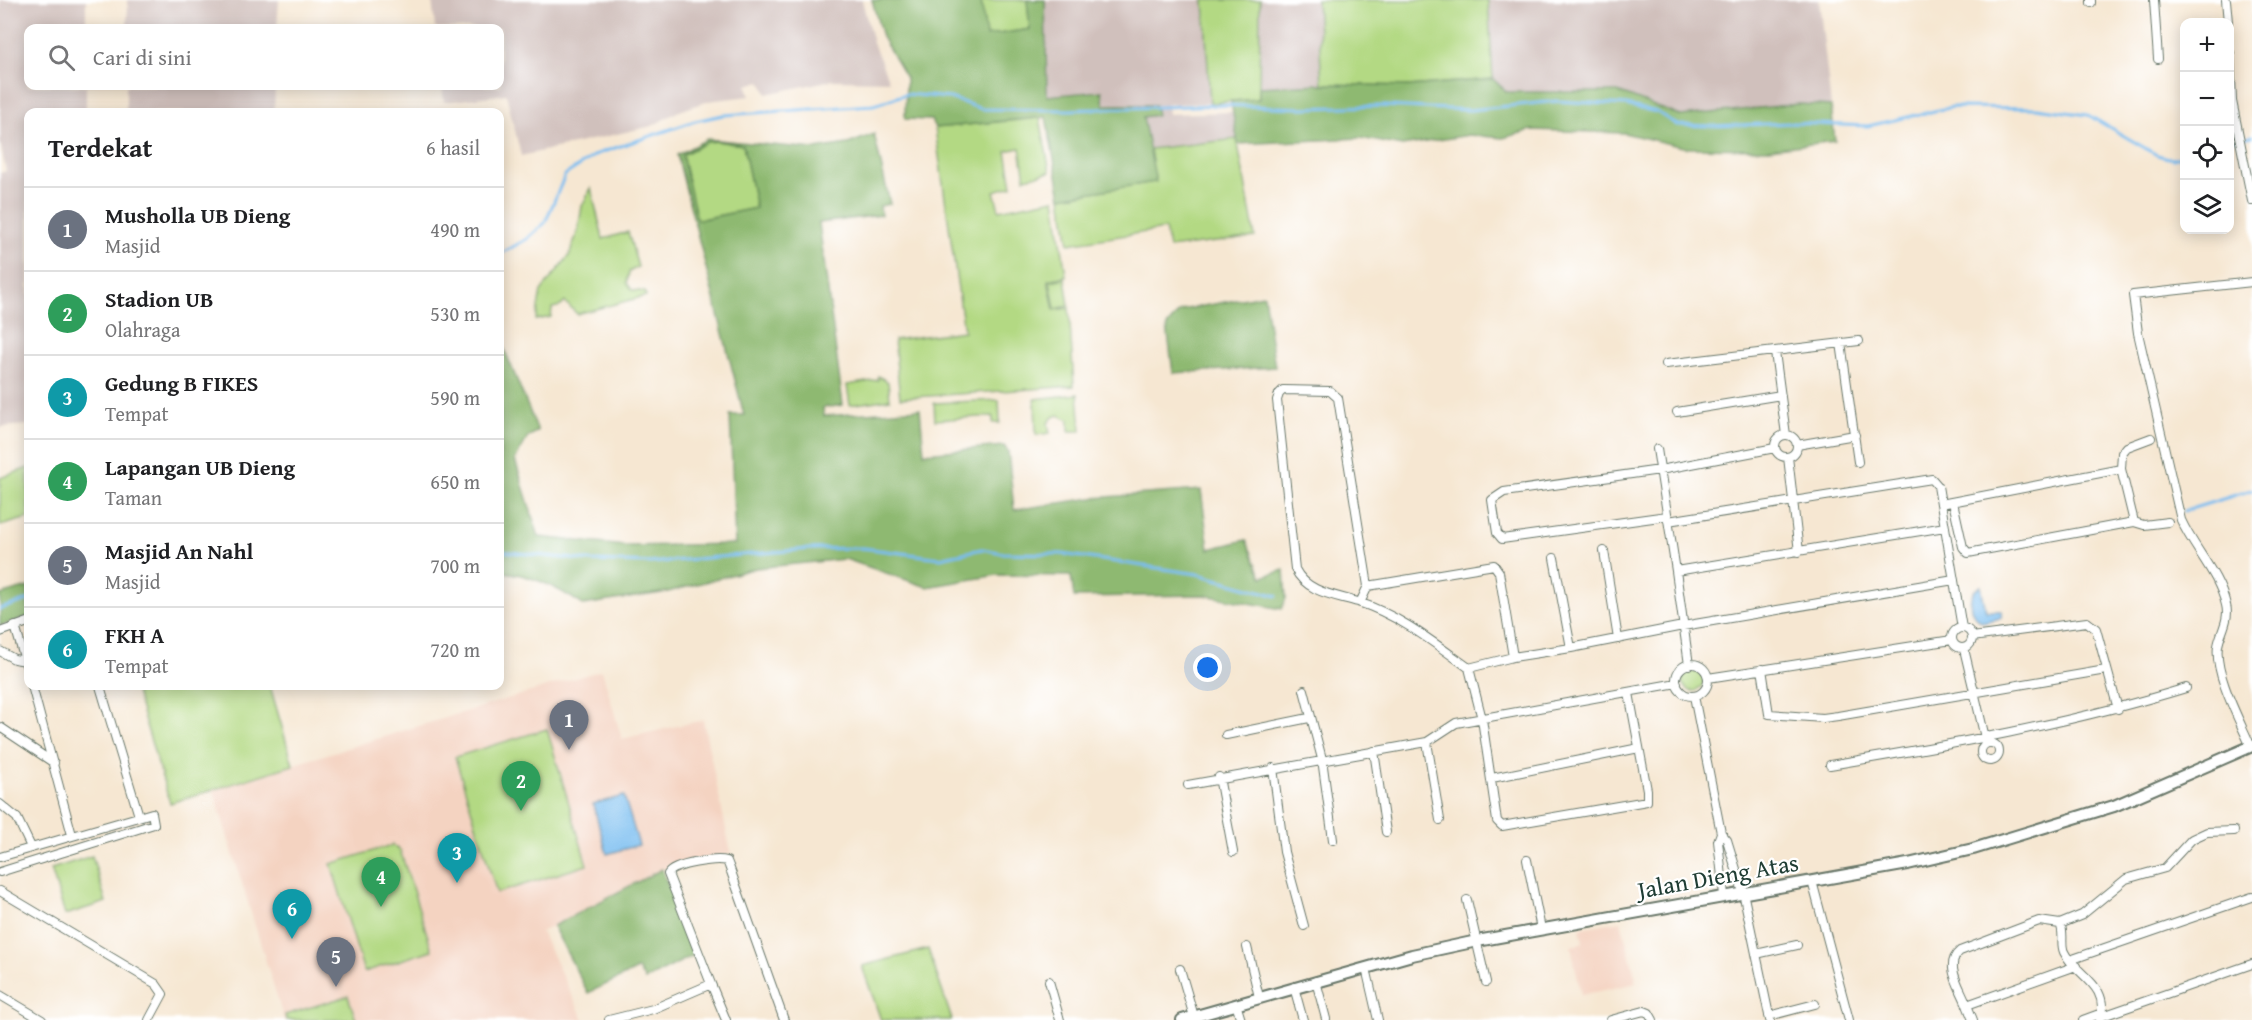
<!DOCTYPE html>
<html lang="id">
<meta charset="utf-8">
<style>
body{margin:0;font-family:"Gentium Book Plus",serif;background:#f6f6f6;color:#202124}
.controls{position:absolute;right:18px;top:18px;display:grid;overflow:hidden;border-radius:12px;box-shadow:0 3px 15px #0003}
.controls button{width:54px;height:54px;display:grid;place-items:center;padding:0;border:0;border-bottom:2px solid #e0e0e0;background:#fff;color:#202124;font:30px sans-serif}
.you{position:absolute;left:1208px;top:668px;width:21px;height:21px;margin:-15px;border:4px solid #fff;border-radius:50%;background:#1a73e8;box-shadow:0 0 0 9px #1a73e833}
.badge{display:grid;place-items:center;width:39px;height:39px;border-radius:50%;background:#0f766e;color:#fff;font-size:20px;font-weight:700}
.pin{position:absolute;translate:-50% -50px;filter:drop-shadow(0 2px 3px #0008)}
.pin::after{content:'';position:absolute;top:32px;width:21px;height:18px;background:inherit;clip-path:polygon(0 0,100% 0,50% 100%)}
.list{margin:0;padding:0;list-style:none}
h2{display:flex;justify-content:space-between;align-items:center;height:78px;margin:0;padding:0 24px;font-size:26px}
h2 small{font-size:20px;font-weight:400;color:#757577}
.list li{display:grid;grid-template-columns:39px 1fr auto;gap:18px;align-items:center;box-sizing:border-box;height:84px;padding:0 24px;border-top:2px solid #e0e0e0}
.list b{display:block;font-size:22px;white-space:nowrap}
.list p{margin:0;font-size:20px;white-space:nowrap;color:#757577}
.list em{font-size:20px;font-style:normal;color:#757577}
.icon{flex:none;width:33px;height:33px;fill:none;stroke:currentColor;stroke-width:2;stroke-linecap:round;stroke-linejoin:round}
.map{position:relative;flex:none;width:2252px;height:1020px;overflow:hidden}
.search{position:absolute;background:#fff;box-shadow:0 3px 15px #0003;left:24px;top:24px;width:480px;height:66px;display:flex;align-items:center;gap:15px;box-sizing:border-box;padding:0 21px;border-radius:12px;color:#757577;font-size:22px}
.panel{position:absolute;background:#fff;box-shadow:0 3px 15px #0003;left:24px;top:108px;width:480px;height:582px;border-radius:12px}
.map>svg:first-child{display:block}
.built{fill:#f4d3c1}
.industrial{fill:#d0c0bc}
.green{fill:#b3d983;stroke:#698b5c;stroke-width:1.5}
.forest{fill:#8eb971;stroke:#567b52;stroke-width:1.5;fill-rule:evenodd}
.water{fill:#79bdf0;stroke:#4c7d92;stroke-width:1.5}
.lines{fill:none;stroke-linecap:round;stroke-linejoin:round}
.stream{stroke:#79bdf0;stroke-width:3}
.street-casing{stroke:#6a786b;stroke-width:10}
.secondary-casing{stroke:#6a786b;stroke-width:14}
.street{stroke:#fff;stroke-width:8}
.secondary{stroke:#fff;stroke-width:10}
.labels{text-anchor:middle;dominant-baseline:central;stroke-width:4.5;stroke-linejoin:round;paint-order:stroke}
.street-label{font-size:24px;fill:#1f3d34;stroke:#fff}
</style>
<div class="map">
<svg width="2252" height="1020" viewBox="0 0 2252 1020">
<rect width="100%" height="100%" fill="#fff"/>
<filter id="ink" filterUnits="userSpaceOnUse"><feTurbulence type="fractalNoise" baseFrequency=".0167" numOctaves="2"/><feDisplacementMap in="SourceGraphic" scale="12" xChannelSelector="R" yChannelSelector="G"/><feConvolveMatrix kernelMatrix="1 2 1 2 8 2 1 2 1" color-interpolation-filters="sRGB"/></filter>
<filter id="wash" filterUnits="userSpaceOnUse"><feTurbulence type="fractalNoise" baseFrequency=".008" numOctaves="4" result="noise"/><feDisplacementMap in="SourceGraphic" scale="24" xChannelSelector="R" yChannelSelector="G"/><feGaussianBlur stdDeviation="1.35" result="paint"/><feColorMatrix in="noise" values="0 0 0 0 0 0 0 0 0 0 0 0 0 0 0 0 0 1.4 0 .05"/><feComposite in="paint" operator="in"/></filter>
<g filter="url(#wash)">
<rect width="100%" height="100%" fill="#f6e7d2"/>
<path class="built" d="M602,670L622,739L703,720L731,853L662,869L541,932L584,1020H284L213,789Z
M1621,921L1637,983L1581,995L1571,946L1583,943L1580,928Z"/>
<path class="industrial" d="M0,0H86V28H28V86H86V112H28V425L0,427V173L6,171L0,143Z
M128,0H279L277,28H127Z
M432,0H862L873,43L889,81L832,80L767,94L761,81L747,85L750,96L708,101L677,112L652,126L521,156L506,94L444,102L442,86H500V28H435Z
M1045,0H1204L1210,103L1167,104L1168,114L1232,112L1255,237L1156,182L1143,116L1157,115L1104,105L1102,91L1047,96Z
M1260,0H1317L1322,84L1259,87Z
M1488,0H1819L1831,106L1799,104L1681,116L1618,92H1506L1493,79Z
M126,86H275L274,112H126Z"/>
<path class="green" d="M981,0H1027L1030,29L986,36Z
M1204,0H1260L1259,99L1210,103Z
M1317,0H1488L1493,79L1409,86L1322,84Z
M1040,118L1050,172L1025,178L1020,148L1006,151L1012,186L994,191L999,210L1055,199L1066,276L1048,280L1054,310L1069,308L1074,386L900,398L894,340L964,331L935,128Z
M1237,139L1255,237L1169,248L1165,229L1069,244L1061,197L1155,182L1150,149Z
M717,141L743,145L756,208L696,220L682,155L707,142Z
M591,188L603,239L628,232L638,267L629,272L627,283L632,290L645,292L646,296L577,314L565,302L561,306L552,308L551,317L536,320L541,291L569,256L578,231L582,206Z
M1065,278L1069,306L1055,309L1050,281Z
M878,376L888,382L890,399L850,405L847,385L878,380Z
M1078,394L1081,431H1069V420L1059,415L1053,417L1048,423L1050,433L1036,435L1035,399Z
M999,400L1000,423H993V416L935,420L934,403Z
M28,468V518L0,526V478Z
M1682 680a11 11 0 1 1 22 0a11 11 0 1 1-22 0Z
M134,686H270L293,765L170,803Z
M547,729L587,865L497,893L455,757Z
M392,845L400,850L432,950L364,972L331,864Z
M92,856L106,902L65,915L51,869Z
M928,949L952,1020H881L862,966Z
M348,996L356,1020H286L285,1015Z"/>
<path class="forest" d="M872,0H981L986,36L1030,29L1027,0H1045L1047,96L1102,91L1104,105H1155L1157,115L1143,117L1156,182L1061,197L1046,117L935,128L931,120L905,119L906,78L882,37Z
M1493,79L1507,92H1618L1681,116L1799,104L1831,106L1835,141L1769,149L1687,148L1624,133L1532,130L1503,138L1469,135L1402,146L1361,138L1238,144L1231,101L1259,99V87L1322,84L1409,86Z
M874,134L890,204L880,206L881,215L819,223L843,405L823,408L824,416L920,409L924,453L1004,446L1008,451L1014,510L1092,498L1201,490L1209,549L1246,540L1262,577L1284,570L1286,598L1282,609L1204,595L1074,597L1071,576L997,575L927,587L845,559L756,568L668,592L583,605C558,588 529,573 500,572V339L538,431L528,437L515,460L539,537L626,546L735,544L730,415H744L677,155L707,139L815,149L848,144ZM717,141L743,145L756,208L697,220L682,155L707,142Z
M1264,295L1275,367L1173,373L1167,326L1179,312L1187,309Z
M28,587V617L0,626V595Z
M662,869L694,955L645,980L638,969L588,993L553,926Z"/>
<path class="water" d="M1981,586L1986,611H2002L2001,618L1982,622C1967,613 1966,594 1981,586Z
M624,796L639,845L607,854L593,804Z"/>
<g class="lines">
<path class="stream" d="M2230,141L2252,136
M500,254L527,239L545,223L565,175L597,154L695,121L723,115L873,105L906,94L950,98L982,109L1068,110L1220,105L1301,108L1385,106L1470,110L1557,101L1626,105L1657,112L1677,125L1713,126L1791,123L1868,126L1952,107L2037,108L2088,115L2157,155L2173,159L2184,156
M2184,511L2252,490
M500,551L592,561L650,563L809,549L863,548L940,558L982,549L1003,553L1062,554L1198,574L1277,596
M0,609L28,600"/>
</g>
</g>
<g filter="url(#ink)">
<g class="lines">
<g class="street-casing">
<path id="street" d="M2154,0L2158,59
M2226,0L2228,22
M2091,3V0
M2230,53L2232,101L2252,201
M1841,343L1858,462
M1775,352L1786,435
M1666,364L1859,341
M1677,412L1781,395
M1775 446a11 11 0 1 1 22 0a11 11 0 1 1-22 0Z
M1797,445L1855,435
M1657,449L1676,571
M1788,457L1799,552
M1953,502L1963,547L1968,553L2134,522L2144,525L2168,522
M1941,504L2121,469
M1667,516L1502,539L1497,533L1492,500L1504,492L1660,470L1775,448
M1668,521L1932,479L1938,486L1962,628
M2134,522L2121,469L2122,453L2127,447L2151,438
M1604,551L1618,639
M1554,558L1571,648L1683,626L1954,580
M1368,586L1494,565L1499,572L1513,657
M1360,603L1368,586L1338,398L1330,391L1283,390L1279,394L1277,400L1295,569C1307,593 1335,595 1358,602C1399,615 1434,643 1469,668L1513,657L1571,648
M15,626L28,671
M1952 638a10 10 0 1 1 20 0a10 10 0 1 1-20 0Z
M0,632L28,622
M1972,637L2087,622L2096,629L2118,709
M1964,649L1986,742
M0,651L14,659L26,661
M1676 680a16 16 0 1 1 32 0a16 16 0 1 1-32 0Z
M1689,665L1676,571L1945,527
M1469,668L1482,719L1497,821L1502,826L1647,801V790L1629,693
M1762,669L1769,714L1823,718L1838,716L2106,670
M1708,678L1952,640
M32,686L72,835
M100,686L139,816
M1304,690L1322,759L1333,840
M1694,696L1721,833L1727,840L1743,892L1770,1020
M0,727L54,763
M1226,735L1309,718
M1427,742L1440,820
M1981 752a9 9 0 1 1 18 0a9 9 0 1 1-18 0Z
M2251,747C2240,721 2214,674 2218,646C2220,633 2230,620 2226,605C2219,574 2194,549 2181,520L2138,333L2133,295L2252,282
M1374,751L1386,832
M1830,765C1950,745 2069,724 2186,688
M1273,768L1284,852L1304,926
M1219,777L1233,852
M1492,778L1639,748
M1188,785L1427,742L1456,723L1677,683
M0,804L17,818L31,847
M1721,833L1718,841L1724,895
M0,857L152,813L154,824L0,872
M1527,860L1541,929
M1812,881L1849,1020
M0,891L156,984L163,994L149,1020
M1467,900L1486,982
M2060,924C2065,933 2060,943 2064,952C2075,975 2111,985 2100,1019
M1247,947L1259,997
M1756,954L1797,945
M2070,960L2252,897
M1366,968L1378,1020
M1180,969L1195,1020
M1049,981L1060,1020
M1316,981L1326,1019
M711,984L668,874C674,864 716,858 727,861L729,866L784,1020
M1294,987L1303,1020
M0,995L42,1020
M1236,1004L1241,1020
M1967,1005C1961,988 1943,965 1960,951L2039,921L2060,924L2082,915L2126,879L2165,868L2192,839L2207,832L2234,831
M1769,1016L1815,1004
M2100,1017L2252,964
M609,1020L653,1009L711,984L726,1020
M1611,1020L1644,1011L1649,1013L1653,1020
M1973,1020L1967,1005L2076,966
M2083,1020L2102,1013"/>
</g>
<g class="secondary-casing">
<path id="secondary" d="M1182,1020L1412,955L1477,941L1908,864L1973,849L2114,806L2252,746"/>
</g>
<use href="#street" class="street"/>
<use href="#secondary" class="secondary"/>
</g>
</g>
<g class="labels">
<g class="street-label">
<text transform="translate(1718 876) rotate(-10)">Jalan Dieng Atas</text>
</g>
</g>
</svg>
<div class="controls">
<button>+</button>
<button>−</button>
<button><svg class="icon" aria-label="locate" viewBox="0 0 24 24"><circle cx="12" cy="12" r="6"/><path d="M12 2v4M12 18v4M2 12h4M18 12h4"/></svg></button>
<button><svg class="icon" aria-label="layers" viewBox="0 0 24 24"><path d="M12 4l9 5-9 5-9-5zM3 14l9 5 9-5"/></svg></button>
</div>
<div class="you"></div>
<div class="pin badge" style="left:569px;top:750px;background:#6b7280">1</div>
<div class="pin badge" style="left:521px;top:811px;background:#2e9e5b">2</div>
<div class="pin badge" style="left:457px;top:883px;background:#0f9aa8">3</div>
<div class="pin badge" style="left:381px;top:907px;background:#2e9e5b">4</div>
<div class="pin badge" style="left:336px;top:987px;background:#6b7280">5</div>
<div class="pin badge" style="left:292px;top:939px;background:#0f9aa8">6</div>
<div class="search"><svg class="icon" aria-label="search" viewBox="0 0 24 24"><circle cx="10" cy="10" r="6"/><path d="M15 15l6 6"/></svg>Cari di sini</div>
<section class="panel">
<h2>Terdekat<small>6 hasil</small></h2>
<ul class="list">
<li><span class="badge" style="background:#6b7280">1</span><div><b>Musholla UB Dieng</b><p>Masjid</p></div><em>490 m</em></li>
<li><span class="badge" style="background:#2e9e5b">2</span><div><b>Stadion UB</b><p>Olahraga</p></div><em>530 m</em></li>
<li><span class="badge" style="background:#0f9aa8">3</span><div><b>Gedung B FIKES</b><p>Tempat</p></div><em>590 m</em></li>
<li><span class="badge" style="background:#2e9e5b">4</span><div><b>Lapangan UB Dieng</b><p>Taman</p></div><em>650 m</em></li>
<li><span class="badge" style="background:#6b7280">5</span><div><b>Masjid An Nahl</b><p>Masjid</p></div><em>700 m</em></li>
<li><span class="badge" style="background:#0f9aa8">6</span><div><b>FKH A</b><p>Tempat</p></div><em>720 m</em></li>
</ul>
</section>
</div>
